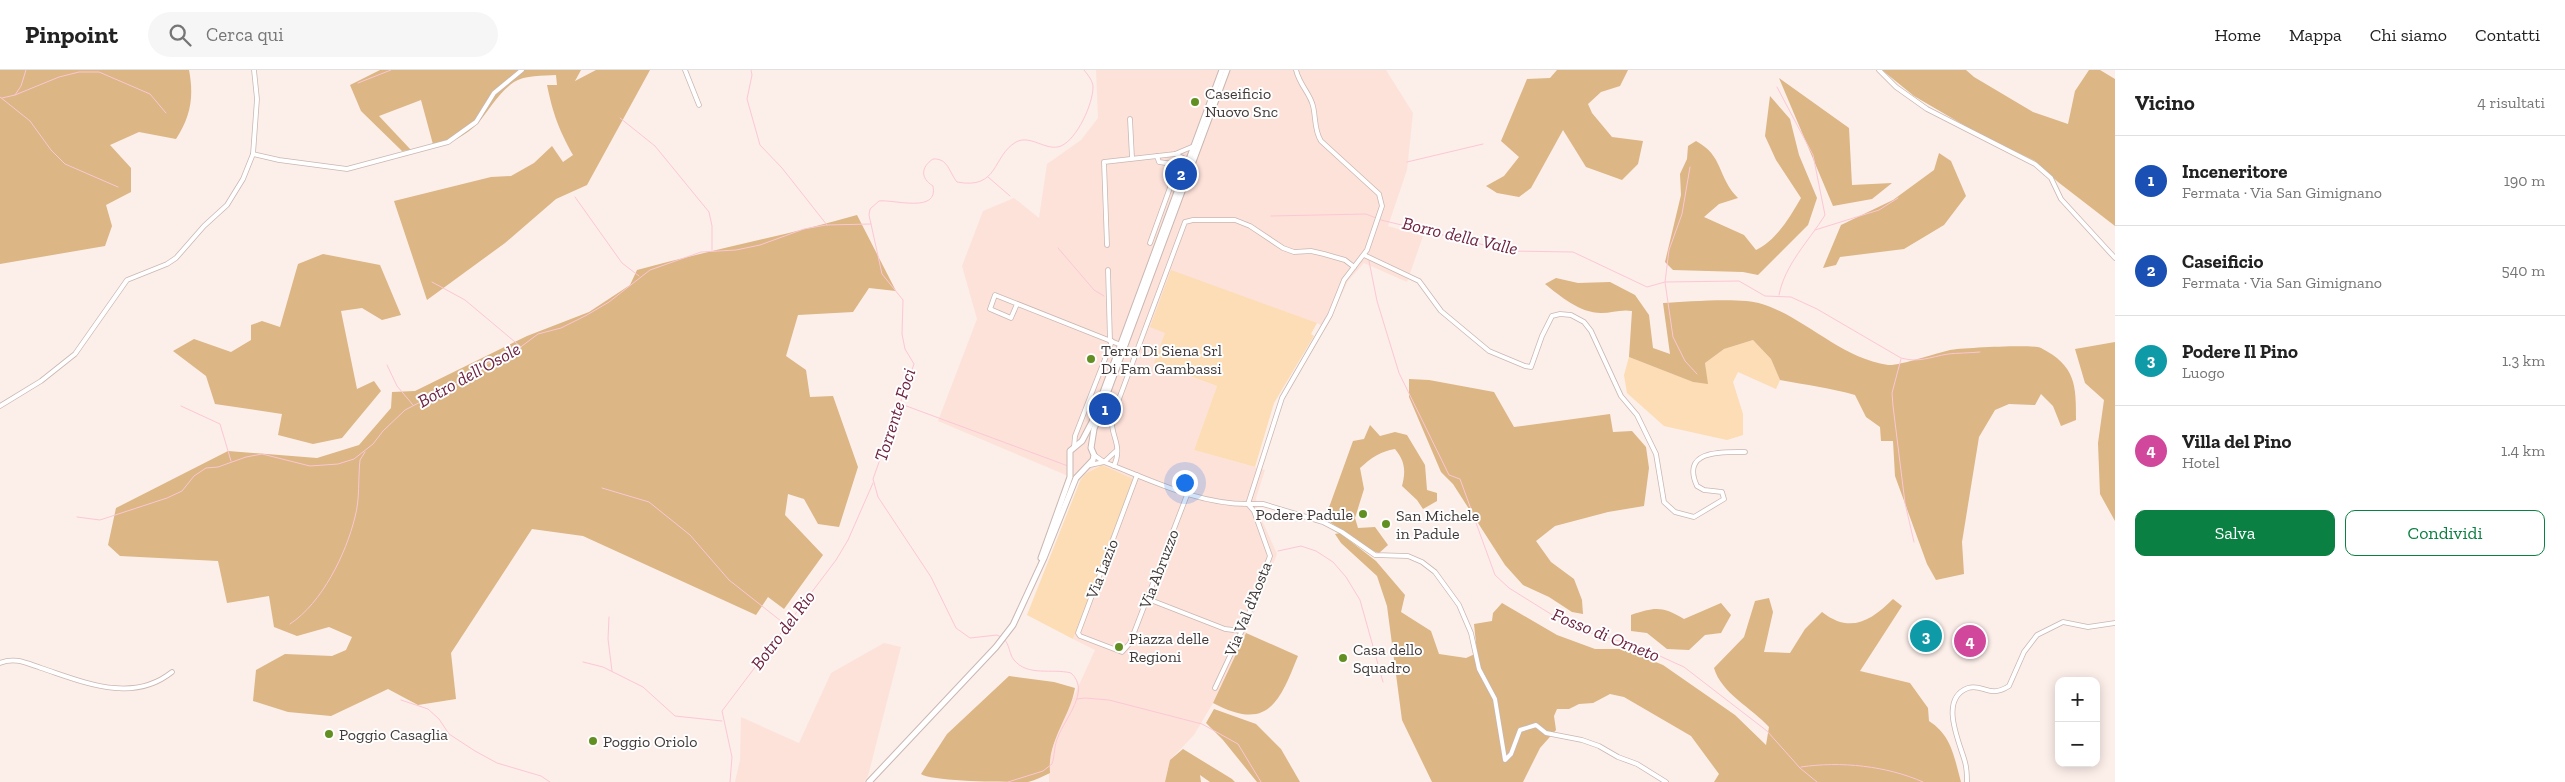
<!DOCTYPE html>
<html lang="it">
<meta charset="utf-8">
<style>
body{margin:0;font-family:"Zilla Slab",serif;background:#f6f6f6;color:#222}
.controls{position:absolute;right:15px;bottom:15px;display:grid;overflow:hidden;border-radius:10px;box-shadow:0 2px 12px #0003}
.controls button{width:45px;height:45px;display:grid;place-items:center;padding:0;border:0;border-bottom:1px solid #e0e0e0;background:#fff;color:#222;font:25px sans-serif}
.you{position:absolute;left:1184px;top:412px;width:18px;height:18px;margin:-12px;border:4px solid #fff;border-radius:50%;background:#1a73e8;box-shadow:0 0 0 8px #1a73e833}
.badge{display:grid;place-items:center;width:32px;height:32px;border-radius:50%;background:#0b8043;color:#fff;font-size:16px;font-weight:700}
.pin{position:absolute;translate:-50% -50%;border:2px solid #fff;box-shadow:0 1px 5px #0006}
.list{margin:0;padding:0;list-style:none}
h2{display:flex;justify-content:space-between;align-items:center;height:65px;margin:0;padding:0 20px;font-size:21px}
h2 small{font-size:16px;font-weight:400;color:#767676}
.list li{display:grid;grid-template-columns:32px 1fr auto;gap:15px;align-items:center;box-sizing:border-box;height:90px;padding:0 20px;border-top:1px solid #e0e0e0}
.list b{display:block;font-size:19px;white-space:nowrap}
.list p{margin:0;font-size:16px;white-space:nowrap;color:#767676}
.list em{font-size:16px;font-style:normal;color:#767676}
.actions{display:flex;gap:10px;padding:15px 20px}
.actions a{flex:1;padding:11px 0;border:1px solid #0b8043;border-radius:10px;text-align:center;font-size:18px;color:#0b8043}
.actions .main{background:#0b8043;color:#fff}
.icon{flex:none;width:28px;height:28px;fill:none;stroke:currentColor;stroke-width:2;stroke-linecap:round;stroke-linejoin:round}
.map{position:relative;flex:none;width:2115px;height:712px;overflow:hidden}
header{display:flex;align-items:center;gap:30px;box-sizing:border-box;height:70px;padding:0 25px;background:#fff;border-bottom:1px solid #e0e0e0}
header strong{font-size:24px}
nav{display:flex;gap:28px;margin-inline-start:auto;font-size:18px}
.search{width:350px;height:45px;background:#f6f6f6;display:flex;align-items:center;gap:12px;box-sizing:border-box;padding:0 18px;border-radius:28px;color:#767676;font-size:19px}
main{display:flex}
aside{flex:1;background:#fff}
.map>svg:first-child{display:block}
</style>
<header>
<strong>Pinpoint</strong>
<div class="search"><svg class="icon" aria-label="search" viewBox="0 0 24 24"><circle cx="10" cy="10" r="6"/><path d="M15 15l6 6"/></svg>Cerca qui</div>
<nav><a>Home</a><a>Mappa</a><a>Chi siamo</a><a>Contatti</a></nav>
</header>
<main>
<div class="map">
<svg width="2115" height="712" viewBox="0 0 2115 712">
<rect width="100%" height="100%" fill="#fceee9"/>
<g fill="#fde2da">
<polygon points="1096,0 1386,0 1413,43 1407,100 1388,156 1423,166 1407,212 1364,193 1348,211 1326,258 1317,253 1150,256 1166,263 1155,294 1217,316 1194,380 1265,400 1256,428 1257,439 1277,484 1246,563 1213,633 1194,665 1170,690 1165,712 1049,712 1049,692 1057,663 1095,580 1073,569 1133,409 1099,396 1085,404 1080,411 938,351 977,249 962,196 983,141 1014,128 1039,148 1047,94 1081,70 1098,48"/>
<polygon points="884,573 901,577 868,706 864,712 735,712 740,690 741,647 799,673 831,603"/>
</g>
<g fill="#fcddb5">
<polygon points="1171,200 1317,253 1311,264 1314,266 1274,333 1255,397 1194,380 1217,316 1154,293 1165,263 1150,257"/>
<polygon points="1753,270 1771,289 1780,310 1776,319 1738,302 1733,312 1743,344 1743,365 1727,370 1664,356 1627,323 1624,305 1629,287 1693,312 1707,313 1705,293 1724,279"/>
<polygon points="1102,395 1133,409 1073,569 1027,545 1080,411 1085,404"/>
</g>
<g fill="#dcb684">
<path d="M0,0H189C194,26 191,46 176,69L139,62L110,75L131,98V122L106,135L112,156L105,176L0,194Z"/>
<path d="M380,0H581L575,11L596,0H650L587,115L556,129L505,173L427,230L394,131L491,107L511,106L534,93L552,76L563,92L573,85C559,60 553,44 547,15H557L556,5C543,6 525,5 514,12C498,23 490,39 478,53C466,66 451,72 434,78L421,30L379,46L411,80L402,81L361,41L350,15Z"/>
<polygon points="1557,0 1628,0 1620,16 1601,22 1588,34 1592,43 1612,67 1643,71 1638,94 1622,110 1586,97 1563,60 1531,118 1519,127 1497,123 1486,116 1504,106 1519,87 1501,71 1527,9 1550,8"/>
<polygon points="1882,0 1966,0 1974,7 2033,42 2068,54 2075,21 2089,0 2100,0 2115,9 2115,156 2058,112 2035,91 1979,64 1914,26"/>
<polygon points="1779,8 1849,58 1852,115 1892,113 1872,129 1833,136"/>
<path d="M1770,26L1790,49L1799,85L1817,128L1808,155L1758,205L1743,202L1673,200L1665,192L1681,125L1680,104L1687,89L1688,76L1696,71C1724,86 1717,107 1738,128L1719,134L1704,147L1744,165L1756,180C1776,171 1790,147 1801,128L1776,90L1765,66Z"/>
<polygon points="1939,83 1951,91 1966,126 1944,155 1904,179 1840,187 1836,195 1823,198 1841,155 1893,130 1934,100"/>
<path d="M857,145L896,221L869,218L853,242L798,245L786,286L806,300L810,327L833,326L858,397L839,457L818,454L804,429L788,424L785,445L823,485L784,539L768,527L756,545L583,466L532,459L451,583L456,629L418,635L388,619L331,646L288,642L253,631L256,600L285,584L332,586L346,580L352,567L329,557L297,566L274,557L269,526L227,533L218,491L120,486L108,475L116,438L228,381L317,388L359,375L391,338L392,322L415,321L527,266L589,242L630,215L637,200C710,180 784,166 857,145Z"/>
<polygon points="323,184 380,195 401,245 382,250 362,238 341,241 357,319 374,311 381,321 342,368 313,374 278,365 282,344 215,334 206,306 173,281 194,269 231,282 251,270 251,255 262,251 280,257 298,194"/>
<path d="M1556,208L1578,213L1610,212L1635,225L1649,245L1653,278L1670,284L1663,233C1687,232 1741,227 1762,234C1806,248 1840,288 1888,295C1899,296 1937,283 1950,280C1961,278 2035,274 2041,278C2076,296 2076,315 2076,350L2061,356L2053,336L2041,324L2035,335L2009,334L1995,340L1979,367L1962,472L1964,504L1936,510L1927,494L1895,406L1893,371H1881L1880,357L1866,347L1855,325C1831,318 1806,315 1780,310L1771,289L1753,270L1724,279L1705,293L1708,314L1693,312L1629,287L1632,241C1621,239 1612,243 1601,243C1580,243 1560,226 1545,214Z"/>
<polygon points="2115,272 2115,451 2100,424 2098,373 2104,330 2085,313 2075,279"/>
<polygon points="1409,309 1429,310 1494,322 1514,357 1610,344 1613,362 1632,361 1646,377 1649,398 1644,436 1608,442 1555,456 1536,471 1551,492 1574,509 1582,530 1583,544 1572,542 1549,527 1523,515 1505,495 1453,414 1441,402 1409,327"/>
<path d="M1370,355L1380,366L1395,362L1407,365L1425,395L1427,420L1437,423V431L1423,439L1417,430L1402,416C1406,401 1405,391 1395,379C1381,381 1371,388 1360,398L1364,419L1355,448L1358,458L1375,457L1388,475L1379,483L1373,481L1330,452L1327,443L1353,371L1364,369Z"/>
<path d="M1340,463L1376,491L1405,525L1401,542L1431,561L1439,584L1466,588L1477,583L1474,554L1492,551L1493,543L1502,533L1557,565L1595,579H1624L1663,595L1735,645L1766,675L1769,657C1752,638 1721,623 1714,598L1744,567L1755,531L1769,528L1773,542L1764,582L1790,583L1805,559L1822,542C1850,564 1871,551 1893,529L1902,536L1860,601L1910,613L1928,638L1929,651C1952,666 1954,687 1961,712H1714L1719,704L1691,666L1624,627L1610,624L1593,633L1579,634L1569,639H1557L1554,646L1556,660L1540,678L1523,712H1432L1402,650L1387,536L1377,506L1341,473L1335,464Z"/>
<path d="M1721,533L1731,545L1721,563L1705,565L1689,580L1667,579L1647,563L1631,561V545C1655,537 1662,536 1684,549Z"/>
<path d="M1246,563L1298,586C1279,633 1268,662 1213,633Z"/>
<path d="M1009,606L1054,612L1075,618C1070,647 1047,671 1050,703C1043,706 1036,710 1028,712C1013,712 931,712 921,704L947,664Z"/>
<polygon points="1214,639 1256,654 1281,679 1300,712 1257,712 1223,670 1206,653"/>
<polygon points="1183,679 1232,709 1235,712 1210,712 1200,705 1201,712 1165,712 1170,690"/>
</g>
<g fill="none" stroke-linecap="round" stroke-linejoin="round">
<g stroke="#fcc7d6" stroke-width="1">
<polyline points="751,0 752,5 747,29 760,75 782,98 827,155"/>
<polyline points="358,13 391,0"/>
<path d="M1777,17L1813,85L1825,145C1809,171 1785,194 1779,225"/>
<polyline points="15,25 21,16 26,0"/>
<polyline points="0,27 30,51 51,80 65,94 118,117"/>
<polyline points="2,28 15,25 59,7 79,2 99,2 150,24 166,43"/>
<polyline points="620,48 655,76 709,142 712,156 712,180"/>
<polyline points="1407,92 1483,74"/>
<polyline points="1690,97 1682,144 1669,180 1665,212 1673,267 1685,291 1697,304"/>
<polyline points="988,107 1010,126"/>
<polyline points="575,127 622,193 639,206"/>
<path d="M1271,146L1366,144L1381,150L1509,181L1573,182L1647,217L1665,212L1739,211L1765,226L1791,227L1817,239L1901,288C1919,293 1930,287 1948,284C1958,283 1969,283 1980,282"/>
<polyline points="1815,160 1879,140 1898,128"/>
<polyline points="1058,178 1094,220 1104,226"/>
<polyline points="1369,191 1377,231 1399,303 1449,405 1460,409 1495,505 1509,518 1562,551 1588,562 1640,577 1684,597 1767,661 1800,698 1817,712"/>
<polyline points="432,212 465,230 521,277"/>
<polyline points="1901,289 1892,323 1893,336 1905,433 1914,472"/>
<polyline points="387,295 397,316 413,335"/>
<polyline points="901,334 1068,396"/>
<polyline points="181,336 220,354 231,391"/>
<polyline points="602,418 649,432 690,465 729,510 786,555"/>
<polyline points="77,447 100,450 167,428 182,421 194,406 206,398 218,397 246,387 262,384 310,396 338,394 354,389 373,374 383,361 405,340 459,312 498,287 514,282 538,264 561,258 587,245 609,232 650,200 701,182 736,180 760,175 804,159 826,155 871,154"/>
<polyline points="1278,481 1301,476 1316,481 1333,492 1346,507 1360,530 1383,612"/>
<polyline points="609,547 608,569 612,601"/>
<path d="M290,554C322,533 346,484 355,447C360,429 358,408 360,390L365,382"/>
<path d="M1001,567L997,565L970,568L956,558L931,507L878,427L873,409L914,294L905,279L902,264L903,230L882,204L869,145L870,139L879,131C893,129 939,144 933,116C920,108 921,97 933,89C948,88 949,102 957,112C999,120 992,86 1016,72C1031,64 1046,82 1061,76C1077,69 1093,34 1093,17C1093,11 1088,5 1084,0"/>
<path d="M1004,569C1010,575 1009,584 1014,590C1028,607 1052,598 1071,603C1091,621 1065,648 1058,667C1054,675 1055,685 1052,694L1043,701L1008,712"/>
<polyline points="583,592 603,597 643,617 675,646 722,651"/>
<polyline points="1077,629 1085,628 1109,630 1202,654 1238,674 1261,712"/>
<polyline points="401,630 428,639 439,649 449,664 475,681 497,693 541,706 550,712"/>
<path d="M1801,697C1841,691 1887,696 1923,712"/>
<polyline points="730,712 732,687 722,641 836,490 848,470 873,413"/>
</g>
<g stroke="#c9b7b2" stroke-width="5.5">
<g id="minor">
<polyline points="685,0 699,35"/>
<path d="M1296,0C1300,16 1310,23 1313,36C1316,48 1314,60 1321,71L1379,124L1382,136L1367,180L1344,210L1330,245L1282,328L1248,434H1263L1323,452L1342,462L1375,485L1408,486L1422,492L1435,502L1459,535L1471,563L1479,599L1495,629L1505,690L1511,684L1520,660L1536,655L1546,663L1582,670L1599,676L1618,687L1637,694L1666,712"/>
<polyline points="1879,0 1896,17 1927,39 2035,94 2051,108 2061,129 2115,188"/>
<polyline points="1130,49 1132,88"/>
<polyline points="253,84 279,90 347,99 448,72 476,52 494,23 522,0"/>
<polyline points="1175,84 1183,88 1187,95"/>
<polyline points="1150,173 1176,101 1173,94 1159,92 1157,86"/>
<polyline points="1107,175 1104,92 1175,84 1194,76"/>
<path d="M1364,185L1419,211L1441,241L1489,281L1525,296L1531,297L1542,266L1552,246L1560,244L1571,245L1584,252L1591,261L1621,326L1637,345L1656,384L1664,432L1675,442L1694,447L1724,429L1722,422L1704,420L1697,416C1680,379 1724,382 1745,382"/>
<polyline points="1108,200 1110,271"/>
<polyline points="1017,234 1011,248 990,239 995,225 1121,275"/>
<polyline points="0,336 41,311 75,284 127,210 167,194 176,188 204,156 227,135 243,109 253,84 257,29 254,0"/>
<polyline points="1074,377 1075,366 1112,271"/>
<path d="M1094,385L1104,392C1151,410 1197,434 1248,434L1254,441L1270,486L1245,554L1215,618"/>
<polyline points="1090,395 1104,392 1117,380"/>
<path d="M1114,396C1124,373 1108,365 1113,345L1185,152L1193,150H1235L1250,156L1283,178L1294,182L1311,181L1324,184L1345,190L1354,197"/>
<polyline points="1137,405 1078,563 1080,566 1122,582 1130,573 1187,425"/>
<polyline points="1148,529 1225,559 1242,561"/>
<path d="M0,593C15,587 26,593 41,598C84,612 132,634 172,602"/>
<path d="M1967,712C1967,706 1967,699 1965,692C1960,673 1938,629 1968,618C1983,613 1989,629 2009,616L2024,582L2037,565L2063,552L2088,557L2115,553"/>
</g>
</g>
<g stroke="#c9b7b2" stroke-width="7">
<g id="major">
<polyline points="1041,488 1070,407 1070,381 1082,371 1092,352 1222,0"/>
<polyline points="869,712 996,577 1013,555 1044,488 1076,408 1093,390 1094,385 1091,378 1094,359 1227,0"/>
</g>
</g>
<use href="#minor" stroke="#fff" stroke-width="4"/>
<use href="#major" stroke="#fff" stroke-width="5"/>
</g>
<g fill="#628f22" stroke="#fefefe" stroke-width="2">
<circle cx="1195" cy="32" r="5"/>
<circle cx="1091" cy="289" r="5"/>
<circle cx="1363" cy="444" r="5"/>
<circle cx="1386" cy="454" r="5"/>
<circle cx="1119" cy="577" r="5"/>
<circle cx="1343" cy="588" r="5"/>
<circle cx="329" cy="664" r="5"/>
<circle cx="593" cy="671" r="5"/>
</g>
<g text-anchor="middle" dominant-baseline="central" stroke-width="4" stroke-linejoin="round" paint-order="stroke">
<g font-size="16" fill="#413a38" stroke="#fefefe" text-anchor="start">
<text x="1205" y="23">Caseificio<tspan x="1205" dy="18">Nuovo Snc</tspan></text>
<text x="1101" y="280">Terra Di Siena Srl<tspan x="1101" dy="18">Di Fam Gambassi</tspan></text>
<text x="1353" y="444" text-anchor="end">Podere Padule</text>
<text x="1396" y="445">San Michele<tspan x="1396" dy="18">in Padule</tspan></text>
<text x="1129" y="568">Piazza delle<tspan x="1129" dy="18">Regioni</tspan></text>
<text x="1353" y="579">Casa dello<tspan x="1353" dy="18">Squadro</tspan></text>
<text x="339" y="664">Poggio Casaglia</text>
<text x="603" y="671">Poggio Oriolo</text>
</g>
<g font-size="16" fill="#413a38" stroke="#fefefe">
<text transform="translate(1102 499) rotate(-69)">Via Lazio</text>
<text transform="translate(1159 499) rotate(-69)">Via Abruzzo</text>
<text transform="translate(1248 539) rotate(-68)">Via Val d'Aosta</text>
</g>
<g font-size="18" font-style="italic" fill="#6d223f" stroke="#fefefe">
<text transform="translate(1460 166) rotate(13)">Borro della Valle</text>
<text transform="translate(469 305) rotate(-29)">Botro dell'Osole</text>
<text transform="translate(895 345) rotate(-72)">Torrente Foci</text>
<text transform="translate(783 560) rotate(-53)">Botro del Rio</text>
<text transform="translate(1606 565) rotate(22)">Fosso di Orneto</text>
</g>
</g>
</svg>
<div class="controls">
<button>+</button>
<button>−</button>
</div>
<div class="you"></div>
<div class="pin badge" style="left:1105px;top:339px;background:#1a4fb4">1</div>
<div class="pin badge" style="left:1181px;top:104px;background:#1a4fb4">2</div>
<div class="pin badge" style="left:1926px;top:566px;background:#0f9aa8">3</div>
<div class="pin badge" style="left:1970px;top:571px;background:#d1479c">4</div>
</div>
<aside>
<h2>Vicino<small>4 risultati</small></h2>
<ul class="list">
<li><span class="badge" style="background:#1a4fb4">1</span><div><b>Inceneritore</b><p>Fermata · Via San Gimignano</p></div><em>190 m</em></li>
<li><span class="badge" style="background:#1a4fb4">2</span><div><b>Caseificio</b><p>Fermata · Via San Gimignano</p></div><em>540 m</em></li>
<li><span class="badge" style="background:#0f9aa8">3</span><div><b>Podere Il Pino</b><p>Luogo</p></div><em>1.3 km</em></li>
<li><span class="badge" style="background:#d1479c">4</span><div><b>Villa del Pino</b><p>Hotel</p></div><em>1.4 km</em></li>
</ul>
<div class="actions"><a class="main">Salva</a><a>Condividi</a></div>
</aside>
</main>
